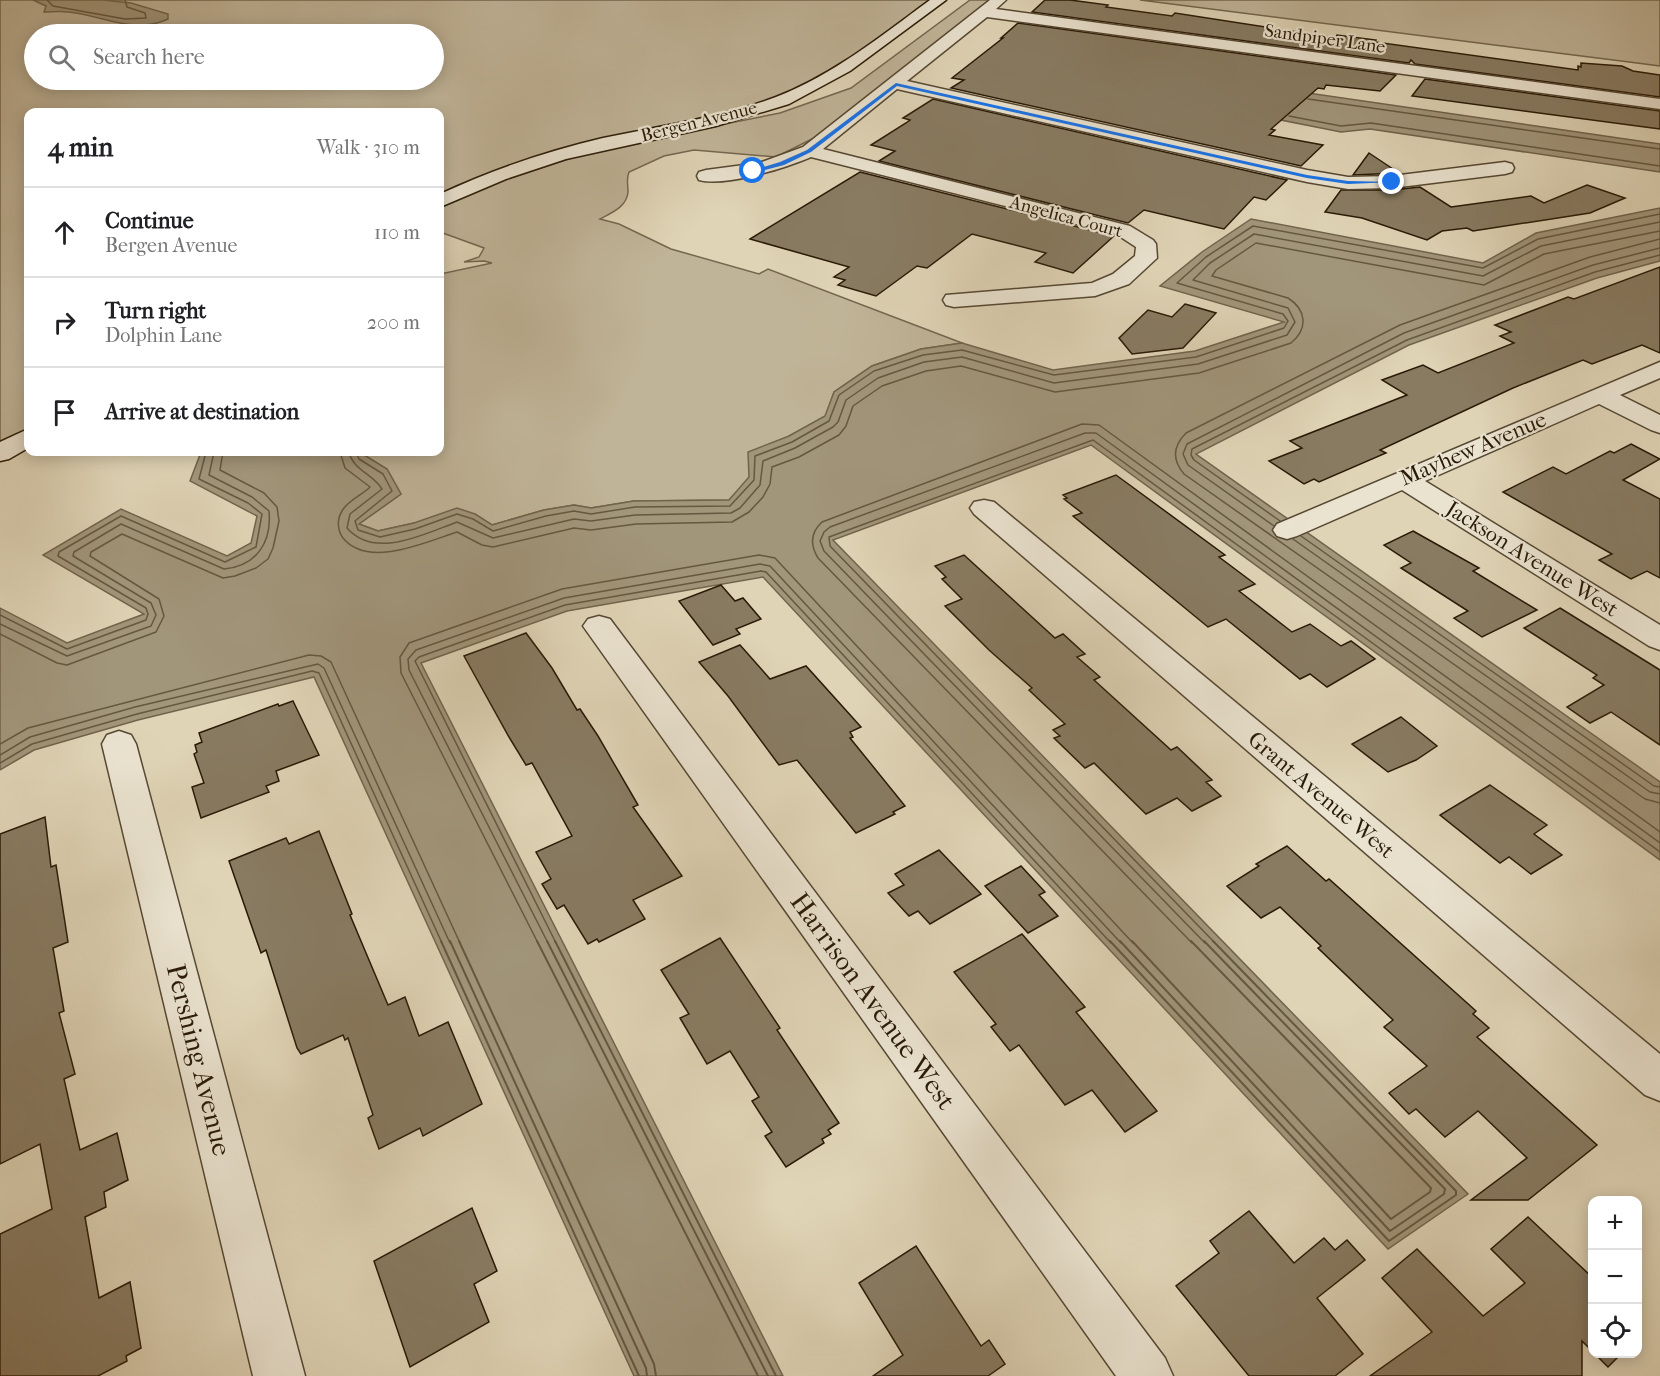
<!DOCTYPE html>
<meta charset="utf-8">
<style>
body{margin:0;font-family:"IM FELL French Canon",serif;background:#f2f2f2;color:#202124}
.controls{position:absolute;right:18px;bottom:18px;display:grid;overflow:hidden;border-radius:12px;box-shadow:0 3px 15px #0003}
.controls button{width:54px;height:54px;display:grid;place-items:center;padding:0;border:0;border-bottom:2px solid #e0e0e0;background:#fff;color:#202124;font:30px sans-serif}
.stop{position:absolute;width:18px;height:18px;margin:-14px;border:4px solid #1a73e8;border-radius:50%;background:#fff}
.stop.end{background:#1a73e8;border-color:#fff;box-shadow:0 2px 6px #0008}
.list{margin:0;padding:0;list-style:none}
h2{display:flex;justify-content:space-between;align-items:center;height:78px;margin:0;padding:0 24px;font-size:26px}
h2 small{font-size:20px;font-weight:400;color:#757577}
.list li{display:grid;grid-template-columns:39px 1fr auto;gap:18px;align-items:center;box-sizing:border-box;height:90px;padding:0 24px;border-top:2px solid #e0e0e0}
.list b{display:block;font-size:22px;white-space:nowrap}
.list p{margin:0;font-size:20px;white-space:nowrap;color:#757577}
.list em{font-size:20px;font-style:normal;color:#757577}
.icon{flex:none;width:33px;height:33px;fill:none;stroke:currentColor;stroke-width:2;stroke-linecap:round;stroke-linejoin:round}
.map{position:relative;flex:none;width:1660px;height:1376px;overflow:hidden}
.search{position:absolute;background:#fff;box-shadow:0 3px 15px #0003;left:24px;top:24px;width:420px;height:66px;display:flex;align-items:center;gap:15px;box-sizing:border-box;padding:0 21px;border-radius:33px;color:#757577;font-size:22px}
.panel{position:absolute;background:#fff;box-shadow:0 3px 15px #0003;left:24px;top:108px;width:420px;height:348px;border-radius:12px}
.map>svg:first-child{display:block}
</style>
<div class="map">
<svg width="1660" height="1376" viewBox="0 0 1660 1376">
<rect width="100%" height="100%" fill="#dfd4b6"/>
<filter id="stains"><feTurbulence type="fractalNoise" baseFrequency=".00333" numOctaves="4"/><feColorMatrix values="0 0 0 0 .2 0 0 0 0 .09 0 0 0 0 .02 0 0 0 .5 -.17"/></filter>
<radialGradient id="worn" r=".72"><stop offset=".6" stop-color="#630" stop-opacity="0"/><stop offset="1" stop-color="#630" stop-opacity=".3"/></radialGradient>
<g fill="#c0b498" stroke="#746750" stroke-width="1.5" fill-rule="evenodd">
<path d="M0,0H939L845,69L783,101L504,172L440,201V112H28V437L0,453ZM34,34H434V80H34Z"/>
<path d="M970,0H991L818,136L776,157L694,150L664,156L629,172C626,179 628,184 628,192C627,207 611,213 600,219L619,224L671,249L759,274L768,269L962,343L921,349L872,366L834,392L826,416L789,436L729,500L634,501L591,508L574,505L544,510L492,525L475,514L414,523L378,531L359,524L401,494L387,469L360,453L362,452H440V274L492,263L484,261L464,262L479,257L484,248L440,232V205L479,188L584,154L624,144L780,113L851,88Z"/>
<polygon points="1140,0 1660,0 1660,66 1637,63"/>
</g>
<g fill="#a1957a" stroke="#71644c" stroke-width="1.5">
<path d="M33,0H103L131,3L168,14V19C134,35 102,15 68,12C60,11 52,12 44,12L46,6Z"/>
<polygon points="1040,54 1660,144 1660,172 1370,129 1341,132 1024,69"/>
<polygon points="1660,208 1660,261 1597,278 1409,345 1196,454 1660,782 1660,860 1091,445 833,540 1468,1194 1388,1249 763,577 567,611 421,663 783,1376 634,1376 314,677 138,720 34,750 0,770 0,608 67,643 144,614 43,555 121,509 227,556 251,543 257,516 190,481 201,452 362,452 361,453 387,469 401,494 359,524 378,531 414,523 457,508 475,514 492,525 544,510 574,505 591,508 634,501 729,500 749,477 748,452 789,436 825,416 834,392 872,366 921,349 962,343 1053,370 1195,351 1284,322 1160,286 1202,252 1251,219 1483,263 1536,233"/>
</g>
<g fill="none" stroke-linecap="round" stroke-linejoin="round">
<g stroke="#655840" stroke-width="1.5">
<polyline points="47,0 53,6 125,19 146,18 145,13 127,7 125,0"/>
<polyline points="1308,99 1660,149"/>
<polyline points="1289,116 1341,126 1371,123 1660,166"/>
<path d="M1660,239L1590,257L1400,325L1186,433C1173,446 1172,460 1184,474L1645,799L1660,803"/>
<path d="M340,452L345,468L370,487C361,496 348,500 342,511C337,519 337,530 343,538C368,569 426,542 457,532L482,545L493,547L574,528L591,530L636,524L732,522L749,512L763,497L770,484L772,467L799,457L839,435L846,426L853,406L882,386L926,371L961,366L1055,392L1199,373L1291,343C1308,329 1307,310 1288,298L1212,276L1216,270L1256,243L1484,285L1544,254L1660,231"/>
<path d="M349,452C353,470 373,474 382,489L350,514L347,528C375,560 424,534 457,522L493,538L574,519L591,521L635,515L731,513L740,508L760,485L763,461L795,448L833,427L838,422L846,400L878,378L924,362L962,357L1054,383L1198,364L1287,335L1295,322L1288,308L1193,280L1210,263L1254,234L1483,276L1541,246L1660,222"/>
<polyline points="356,452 359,459 383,474 392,491 355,521 358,530 380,537 415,529 457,514 473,519 493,531 546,516 574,511 591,514 635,507 730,506 754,480 755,456 792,442 829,421 839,395 874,371 923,355 962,350 1054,375 1196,357 1284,328 1288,321 1283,314 1177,283 1206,257 1253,226 1483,268 1538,239 1660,214"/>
<polyline points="1280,521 1194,460 1191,455 1192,449 1407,340 1595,272 1660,255"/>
<polyline points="1274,526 1188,465 1183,454 1187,444 1404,333 1593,265 1660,248"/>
<polyline points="1301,536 1654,786 1660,787"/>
<polyline points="1293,539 1650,792 1660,794"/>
<polyline points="0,615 67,649 146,620 148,614 146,608 58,556 59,552 121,516 225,562 256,547 262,514 248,503 199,479 206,452"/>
<path d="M0,624L67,656L151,626L156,615L151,603L73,556L74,552L121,524L224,569C256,566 272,543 269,511L252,497L209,475L214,452"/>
<polyline points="0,634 57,663 67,665 156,632 164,616 159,599 90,556 91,552 122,534 223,578 235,576 256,568 268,559 273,548 279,521 277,507 264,493 220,470 223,452"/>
<polyline points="0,744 28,728 309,655 321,656 331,662 460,943"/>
<polyline points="0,755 30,737 135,707 318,664 324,668 450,943"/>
<polyline points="0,763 32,744 137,714 312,671 319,673 442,943"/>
<polyline points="538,943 401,673 400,657 409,643 562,589 759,555 775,558 1133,943"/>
<polyline points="548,943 409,670 408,659 416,650 564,598 760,564 770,566 1121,943"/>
<polyline points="556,943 415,661 419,657 565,605 761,571 766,572 1111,943"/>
<path d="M1192,943L818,558C810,545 810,533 822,522L1082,424L1099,425L1660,832"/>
<polyline points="1205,943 824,551 820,541 824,532 830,527 1085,433 1096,433 1660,843"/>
<polyline points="1215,943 830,546 829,537 1093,440 1660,852"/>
</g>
<g stroke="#655840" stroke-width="2">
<polyline points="441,941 639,1376"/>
<polyline points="450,941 646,1368 647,1376"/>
<polyline points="459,941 654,1364 656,1376"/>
<polyline points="537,941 758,1376"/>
<polyline points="547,941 768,1376"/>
<polyline points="555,941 776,1376"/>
<polyline points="1110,941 1389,1241 1456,1195 1456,1191 1213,941"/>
<polyline points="1120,941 1390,1231 1444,1194 1445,1189 1204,941"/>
<polyline points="1132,941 1391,1219 1430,1192 1431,1188 1191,941"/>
</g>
</g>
<g fill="#887b62" stroke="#291a07" stroke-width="1.5">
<polygon points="1045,0 1070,0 1108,5 1106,7 1172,16 1175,13 1336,38 1337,35 1376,40 1375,42 1578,70 1578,66 1581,67 1581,63 1622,66 1633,71 1660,75 1660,97 1415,64 1411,60 1409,63 1032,12"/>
<polygon points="1018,23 1396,75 1380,91 1326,85 1324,89 1318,88 1271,129 1275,130 1269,135 1323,145 1301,166 951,88 964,80 952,78 1003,38 1001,38"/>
<polygon points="1425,79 1660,111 1660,129 1412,96"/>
<polygon points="933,99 1287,180 1266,200 1254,197 1224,229 1144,210 1128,223 879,161 895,151 871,145 906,123 910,120 903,118"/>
<polygon points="1369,153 1399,173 1353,175"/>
<polygon points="860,172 1114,236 1073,273 1035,262 1046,253 972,234 927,268 917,266 876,296 838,285 845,280 834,277 849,267 750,239"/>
<polygon points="1587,185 1625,198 1590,213 1473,231 1467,228 1442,231 1427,240 1362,218 1325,212 1341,190 1392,190 1420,187 1451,207 1531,196 1544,203"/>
<polygon points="1660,267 1660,353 1642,345 1592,364 1583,360 1513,388 1380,450 1386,453 1319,482 1314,479 1304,484 1269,461 1302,448 1290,441 1407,395 1382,380 1423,365 1438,373 1514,343 1500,336 1511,332 1495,325 1568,297 1574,299"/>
<polygon points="1185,304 1216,313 1183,348 1132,354 1119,338 1148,310 1172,317"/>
<polygon points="1631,444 1660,459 1623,480 1660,499 1660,578 1647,571 1631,579 1599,560 1612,554 1503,492 1553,467 1566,474 1610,451 1614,453"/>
<polygon points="1116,475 1225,555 1219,557 1255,584 1239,591 1292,632 1310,624 1341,646 1351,641 1375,659 1327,687 1310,674 1300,679 1226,619 1208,627 1073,516 1082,513 1064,499 1067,498 1063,495"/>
<polygon points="1413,531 1479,568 1473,571 1537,610 1482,637 1454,618 1468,611 1401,568 1411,563 1384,545"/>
<polygon points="964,555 1055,638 1063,634 1085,654 1077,657 1100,677 1094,680 1171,750 1177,747 1212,780 1206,782 1221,796 1192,811 1177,798 1146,814 1094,763 1085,768 1054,738 1060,736 1053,730 1065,724 1029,690 1032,688 989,650 945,606 962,599 942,579 946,577 935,566"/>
<polygon points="721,585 735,601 743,598 761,619 736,629 740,634 713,645 679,601"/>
<polygon points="1560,608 1660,670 1660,745 1611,712 1590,723 1567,707 1604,685 1593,678 1597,675 1524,628"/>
<polygon points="526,633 552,668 577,710 580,709 598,736 638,805 633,807 682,876 633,900 645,919 599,942 597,939 588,944 564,905 557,909 542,884 551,879 536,852 572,836 532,763 526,765 509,737 464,656"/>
<polygon points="740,645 770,679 806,666 861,727 850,732 853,737 850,738 905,806 893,812 895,814 856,833 797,760 779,765 728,696 699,662"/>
<polygon points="293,701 319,755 276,771 279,781 266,786 269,792 201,818 192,787 204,783 194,754 197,752 195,745 202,742 199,733 278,704 279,706"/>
<polygon points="1401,717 1437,746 1416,760 1388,772 1352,744"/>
<polygon points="1490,785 1547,825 1534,834 1562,855 1531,874 1509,857 1500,863 1440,815"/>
<polygon points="45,817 51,867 56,865 68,942 53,948 64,1011 59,1013 75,1074 64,1079 80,1150 117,1133 128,1180 104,1192 106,1207 85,1217 99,1298 130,1282 141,1348 126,1356 127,1361 98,1376 0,1376 0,1234 52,1209 40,1144 0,1164 0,834"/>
<polygon points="319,831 352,914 350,915 388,1005 405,997 419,1036 448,1022 482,1104 423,1136 420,1128 379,1149 368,1118 373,1115 348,1038 345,1040 343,1035 301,1054 297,1048 266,950 261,953 229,861 286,838 289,844"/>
<polygon points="1287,846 1326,881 1329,879 1476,1011 1473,1014 1489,1028 1477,1037 1597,1145 1528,1200 1471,1200 1527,1158 1478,1111 1445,1137 1416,1109 1409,1114 1389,1093 1427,1066 1384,1027 1393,1020 1318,948 1321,946 1280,907 1261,918 1227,886 1259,866 1256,864"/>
<polygon points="939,850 981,894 930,924 918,911 909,916 888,893 904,885 895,874"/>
<polygon points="1021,866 1045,892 1039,895 1058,916 1028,933 985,886"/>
<polygon points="1022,934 1085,1007 1076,1012 1157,1111 1125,1132 1092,1090 1065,1105 1019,1045 1010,1051 991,1027 996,1024 954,972"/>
<polygon points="720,938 780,1028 777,1030 839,1123 828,1130 831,1134 822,1139 824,1143 786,1167 765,1136 772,1132 752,1101 759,1097 732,1054 730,1051 707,1064 680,1018 689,1014 661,970"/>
<polygon points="472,1208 497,1271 474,1284 489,1322 410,1367 374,1261"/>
<polygon points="1249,1211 1294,1263 1324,1238 1335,1250 1347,1240 1365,1260 1317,1298 1363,1354 1335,1376 1249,1376 1176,1286 1219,1253 1210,1241"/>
<polygon points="1528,1217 1593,1278 1593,1352 1582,1341 1582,1376 1370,1376 1432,1332 1382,1278 1417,1249 1483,1316 1525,1283 1491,1249"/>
<polygon points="916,1246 981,1346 989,1340 1005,1364 988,1376 873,1376 903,1355 859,1283"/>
<polygon points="1594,1353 1622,1353 1608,1367"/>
</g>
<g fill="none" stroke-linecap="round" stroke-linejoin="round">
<g stroke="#564833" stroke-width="3">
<g id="minor">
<path d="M990,0H1006L996,9L1660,99V109L987,17L907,81L1307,170L1348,177L1392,176L1505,162L1512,164L1514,168L1512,172L1505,174L1392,188L1348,189L1307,182L897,89L823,149L1130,226L1153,240L1156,244L1157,258L1129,284L1095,296L954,307L946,305L943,300L946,295L1092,283L1113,274L1135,256L1136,247L1116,234L811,157C785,168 726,187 699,180L697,176L699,172L706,170L759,163L803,147Z"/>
<polygon points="1660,362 1660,378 1620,395 1660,415 1660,433 1651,430 1599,404 1425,481 1660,625 1660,650 1649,646 1402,490 1297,536 1287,539 1277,536 1273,530 1277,524"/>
<polygon points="984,500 994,502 1660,1054 1660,1101 1645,1095 974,514 970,508 974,502"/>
<polygon points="599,616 610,619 1165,1358 1173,1376 1116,1376 588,633 583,626 588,619"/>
<polygon points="119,731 131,735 136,744 305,1376 253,1376 102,744 107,735"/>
</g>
</g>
<g stroke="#291a07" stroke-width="3">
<g id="secondary">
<path d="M930,0H946L850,71L789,104L716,126L566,159L506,179L440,207V194C492,170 547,151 603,138C661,126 720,118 776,97C833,75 881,36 930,0Z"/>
<polygon points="28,429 28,448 9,459 0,461 0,442"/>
</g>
</g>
<use href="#minor" fill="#eae3d0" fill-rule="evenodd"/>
<use href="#secondary" fill="#eae3d0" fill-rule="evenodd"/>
</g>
<polygon fill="#1a73e8" points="896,83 1307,175 1348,181 1395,182 1348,184 1307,178 897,86 811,152 784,165 753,173 751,171 780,162 807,150"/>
<g text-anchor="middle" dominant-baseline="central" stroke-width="4.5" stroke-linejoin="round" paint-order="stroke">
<g font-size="18" fill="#291a07" stroke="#eae3d0">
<text transform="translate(1325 39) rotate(8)">Sandpiper Lane</text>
<text transform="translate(699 122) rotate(-14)">Bergen Avenue</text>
<text transform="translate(1066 217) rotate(15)">Angelica Court</text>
</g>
<g font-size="22" fill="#291a07" stroke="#eae3d0">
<text transform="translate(1473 449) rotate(-23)">Mayhew Avenue</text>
<text transform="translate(1532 559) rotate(32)">Jackson Avenue West</text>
<text transform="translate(1321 795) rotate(40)">Grant Avenue West</text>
</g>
<g font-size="27" fill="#291a07" stroke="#eae3d0">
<text transform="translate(873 1001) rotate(54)">Harrison Avenue West</text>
<text transform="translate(199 1060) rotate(76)">Pershing Avenue</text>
</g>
</g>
<rect width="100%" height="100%" filter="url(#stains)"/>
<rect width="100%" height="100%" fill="url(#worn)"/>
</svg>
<div class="controls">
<button>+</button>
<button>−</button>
<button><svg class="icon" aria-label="locate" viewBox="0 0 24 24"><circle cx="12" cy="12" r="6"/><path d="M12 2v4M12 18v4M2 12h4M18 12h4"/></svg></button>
</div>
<div class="stop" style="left:753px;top:171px"></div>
<div class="stop end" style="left:1392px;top:182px"></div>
<div class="search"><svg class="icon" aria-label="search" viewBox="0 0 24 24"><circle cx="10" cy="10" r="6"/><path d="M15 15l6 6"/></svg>Search here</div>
<section class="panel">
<h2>4 min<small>Walk · 310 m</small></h2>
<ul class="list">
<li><svg class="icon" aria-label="ahead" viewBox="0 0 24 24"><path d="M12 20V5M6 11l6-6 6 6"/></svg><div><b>Continue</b><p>Bergen Avenue</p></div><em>110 m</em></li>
<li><svg class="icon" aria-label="right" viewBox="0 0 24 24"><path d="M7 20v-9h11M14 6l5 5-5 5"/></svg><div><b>Turn right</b><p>Dolphin Lane</p></div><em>200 m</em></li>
<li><svg class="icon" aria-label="arrive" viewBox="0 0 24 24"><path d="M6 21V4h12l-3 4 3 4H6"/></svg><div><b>Arrive at destination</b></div></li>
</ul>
</section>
</div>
